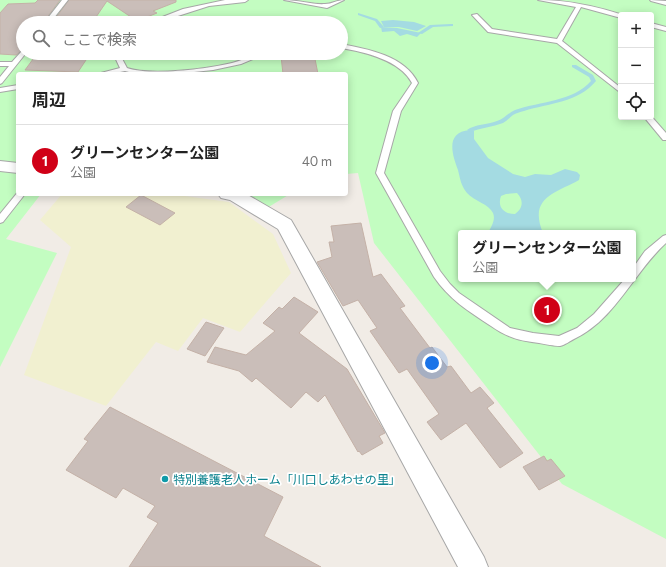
<!DOCTYPE html>
<html lang="ja">
<meta charset="utf-8">
<style>
body{margin:0;font-family:Commissioner,"Noto Sans JP",sans-serif;background:#f6f6f6;color:#222}
.controls{position:absolute;right:12px;top:12px;display:grid;overflow:hidden;border-radius:4px;box-shadow:0 2px 10px #0003}
.controls button{width:36px;height:36px;display:grid;place-items:center;padding:0;border:0;border-bottom:1px solid #e0e0e0;background:#fff;color:#222;font:20px sans-serif}
.you{position:absolute;left:432px;top:363px;width:14px;height:14px;margin:-10px;border:3px solid #fff;border-radius:50%;background:#1a73e8;box-shadow:0 0 0 6px #1a73e833}
.badge{display:grid;place-items:center;width:26px;height:26px;border-radius:50%;background:#d00017;color:#fff;font-size:13px;font-weight:700}
.pin{position:absolute;translate:-50% -50%;border:2px solid #fff;box-shadow:0 1px 4px #0006}
.popup{position:absolute;left:458px;top:230px;width:178px;height:52px;box-sizing:border-box;display:grid;place-content:center;border-radius:4px;background:#fff;filter:drop-shadow(0 1px 3px #0005);font-size:13px;white-space:nowrap;color:#767676}
.popup b{font-size:15px;color:#222}
.popup::after{content:'';position:absolute;left:50%;top:100%;margin-left:-8px;border:8px solid transparent;border-top-color:#fff}
.list{margin:0;padding:0;list-style:none}
h2{display:flex;justify-content:space-between;align-items:center;height:52px;margin:0;padding:0 16px;font-size:17px}
h2 small{font-size:13px;font-weight:400;color:#767676}
.list li{display:grid;grid-template-columns:26px 1fr auto;gap:12px;align-items:center;box-sizing:border-box;height:72px;padding:0 16px;border-top:1px solid #e0e0e0}
.list b{display:block;font-size:15px;white-space:nowrap}
.list p{margin:0;font-size:13px;white-space:nowrap;color:#767676}
.list em{font-size:13px;font-style:normal;color:#767676}
.icon{flex:none;width:22px;height:22px;fill:none;stroke:currentColor;stroke-width:2;stroke-linecap:round;stroke-linejoin:round}
.map{position:relative;flex:none;width:666px;height:567px;overflow:hidden}
.search{position:absolute;background:#fff;box-shadow:0 2px 10px #0003;left:16px;top:16px;width:332px;height:44px;display:flex;align-items:center;gap:10px;box-sizing:border-box;padding:0 14px;border-radius:22px;color:#767676;font-size:15px}
.panel{position:absolute;background:#fff;box-shadow:0 2px 10px #0003;left:16px;top:72px;width:332px;height:124px;border-radius:4px}
.map>svg:first-child{display:block}
</style>
<div class="map">
<svg width="666" height="567" viewBox="0 0 666 567">
<rect width="100%" height="100%" fill="#f1ece6"/>
<polygon fill="#f1f0d0" points="62,194 170,194 229,202 273,234 291,273 240,332 203,318 178,351 156,342 106,406 24,375 71,247 40,220"/>
<g fill="#c3fdc1" fill-rule="evenodd">
<path d="M0,0H666V539L562,484L374,243L358,173L346,174V74H18V194H41L6,239L57,253L0,367ZM621,15H651V117H621ZM23,23H341V53H23ZM461,233H633V279H461Z"/>
<polygon points="245,194 290,194 267,208"/>
</g>
<g fill="#a4dbe2" fill-rule="evenodd">
<polygon points="393,20 414,22 426,26 417,31 399,27 384,27 381,21"/>
<polygon points="381,27 397,28 421,33 417,37 407,34 400,36 394,31 382,32"/>
<path d="M470,130L474,131V139L488,158L513,174L525,177L535,174L551,175L565,169L577,172L580,175L579,180C556,193 528,197 543,233H488C491,227 496,220 493,213C489,204 474,201 467,193C461,186 460,178 458,170C452,154 445,132 470,130ZM506,194L517,193C524,200 523,209 515,214C504,214 497,207 501,196Z"/>
</g>
<g fill="none" stroke-linecap="round" stroke-linejoin="round">
<g fill="#a4dbe2" fill-rule="evenodd">
<polygon points="358,13 377,19 384,27 380,28 375,21 358,15"/>
<polygon points="451,24 453,24 453,26 433,27 422,34 418,33 430,25"/>
<path d="M572,65H576L593,75L596,81C578,103 549,103 524,111C520,112 516,113 513,115C509,118 507,121 503,123C493,127 480,128 470,132L467,130C475,124 487,125 497,121C504,119 508,113 515,110C541,101 572,102 591,81L589,77L572,67Z"/>
</g>
</g>
<g fill="#cabeb9" stroke="#c4b1a7">
<polygon points="38,0 60,0 43,23 23,23 23,50 16,55 0,54 0,13 8,4 35,3"/>
<polygon points="69,0 176,0 176,2 153,11 157,13 137,21 107,1 94,20 92,20 90,23 52,23"/>
<polygon points="27,53 68,53 90,54 78,72 25,70 36,55 26,55"/>
<polygon points="314,54 318,74 283,74 281,56"/>
<polygon points="141,195 175,213 160,225 126,207"/>
<polygon points="361,223 373,277 381,274 405,306 400,308 430,348 432,347 447,367 451,366 471,393 480,387 494,403 487,408 523,453 500,468 466,423 441,440 427,422 439,414 407,369 399,373 370,331 377,328 358,300 343,306 320,267 317,262 332,257 329,242 334,242 331,226"/>
<polygon points="294,297 318,312 299,333 347,369 385,433 379,436 383,443 362,455 359,451 358,452 325,395 318,402 306,392 291,408 256,378 252,382 239,371 207,362 215,347 246,355 275,331 263,323 279,307 282,309"/>
<polygon points="206,322 224,328 205,356 187,349"/>
<polygon points="110,407 283,497 264,536 321,567 129,567 158,523 147,517 155,506 123,488 116,498 66,470 88,441 84,439"/>
<polygon points="544,456 547,461 551,459 565,476 539,490 523,467"/>
</g>
<g fill="none" stroke-linecap="round" stroke-linejoin="round">
<g stroke="#a7a7a7" stroke-width="2">
<g id="service">
<polygon points="62,0 68,0 50,23 44,23"/>
<polygon points="225,0 248,0 245,2 209,6 156,23 147,23 183,9"/>
<path d="M284,0C298,0 314,5 325,4C332,4 337,0 344,0L327,8Z"/>
<path d="M538,0C568,0 595,6 623,15H621V18L581,7L562,41L621,88V93L557,43L488,32L472,15L477,14L492,29L557,39L576,7Z"/>
<polygon points="650,0 666,1 666,5 651,1"/>
<polygon points="651,23 666,27 666,31 651,27"/>
<path d="M341,44C368,49 405,56 418,83L401,111L384,173L440,271L450,284L459,293L510,328L533,333L559,336L577,328L594,314L625,279H633V268L645,251L663,236L666,235V243C633,273 616,319 574,339C570,341 565,345 560,346C554,346 545,344 539,343C520,341 506,337 491,326C468,311 449,299 434,277L376,173L393,111L412,83C400,60 365,52 341,48Z"/>
<polygon points="23,51 23,53 26,53 2,83 0,84 0,77 9,66 0,66 0,62 12,62 21,52"/>
<path d="M113,53H119L127,68C151,76 207,69 232,63C244,60 255,53 267,53L241,64L213,70L175,74H137L125,71L110,74H97L120,68Z"/>
<polygon points="18,85 18,89 0,92 0,88"/>
<polygon points="651,116 666,133 666,140 663,140 644,117"/>
<polygon points="18,192 18,194 25,194 3,222 0,223 0,214"/>
</g>
</g>
<g stroke="#a7a7a7" stroke-width="2">
<g id="minor">
<polygon points="0,161 18,163 18,173 0,171"/>
<polygon points="218,194 246,194 291,220 484,557 488,567 458,567 278,229 230,200 221,198"/>
</g>
</g>
<use href="#service" fill="#fff" fill-rule="evenodd"/>
<use href="#minor" fill="#fff" fill-rule="evenodd"/>
</g>
<circle fill="#0f9aa8" stroke="#fff" stroke-width="1.5" cx="165" cy="479" r="4"/>
<g text-anchor="middle" dominant-baseline="central" stroke-width="3.5" stroke-linejoin="round" paint-order="stroke">
<g font-size="12" fill="#0d838f" stroke="#fff" text-anchor="start">
<text x="173" y="479">特別養護老人ホーム「川口しあわせの里」</text>
</g>
</g>
</svg>
<div class="controls">
<button>+</button>
<button>−</button>
<button><svg class="icon" aria-label="locate" viewBox="0 0 24 24"><circle cx="12" cy="12" r="6"/><path d="M12 2v4M12 18v4M2 12h4M18 12h4"/></svg></button>
</div>
<div class="you"></div>
<div class="pin badge" style="left:547px;top:310px">1</div>
<div class="popup"><b>グリーンセンター公園</b>公園</div>
<div class="search"><svg class="icon" aria-label="search" viewBox="0 0 24 24"><circle cx="10" cy="10" r="6"/><path d="M15 15l6 6"/></svg>ここで検索</div>
<section class="panel">
<h2>周辺<small></small></h2>
<ul class="list">
<li><span class="badge">1</span><div><b>グリーンセンター公園</b><p>公園</p></div><em>40 m</em></li>
</ul>
</section>
</div>
